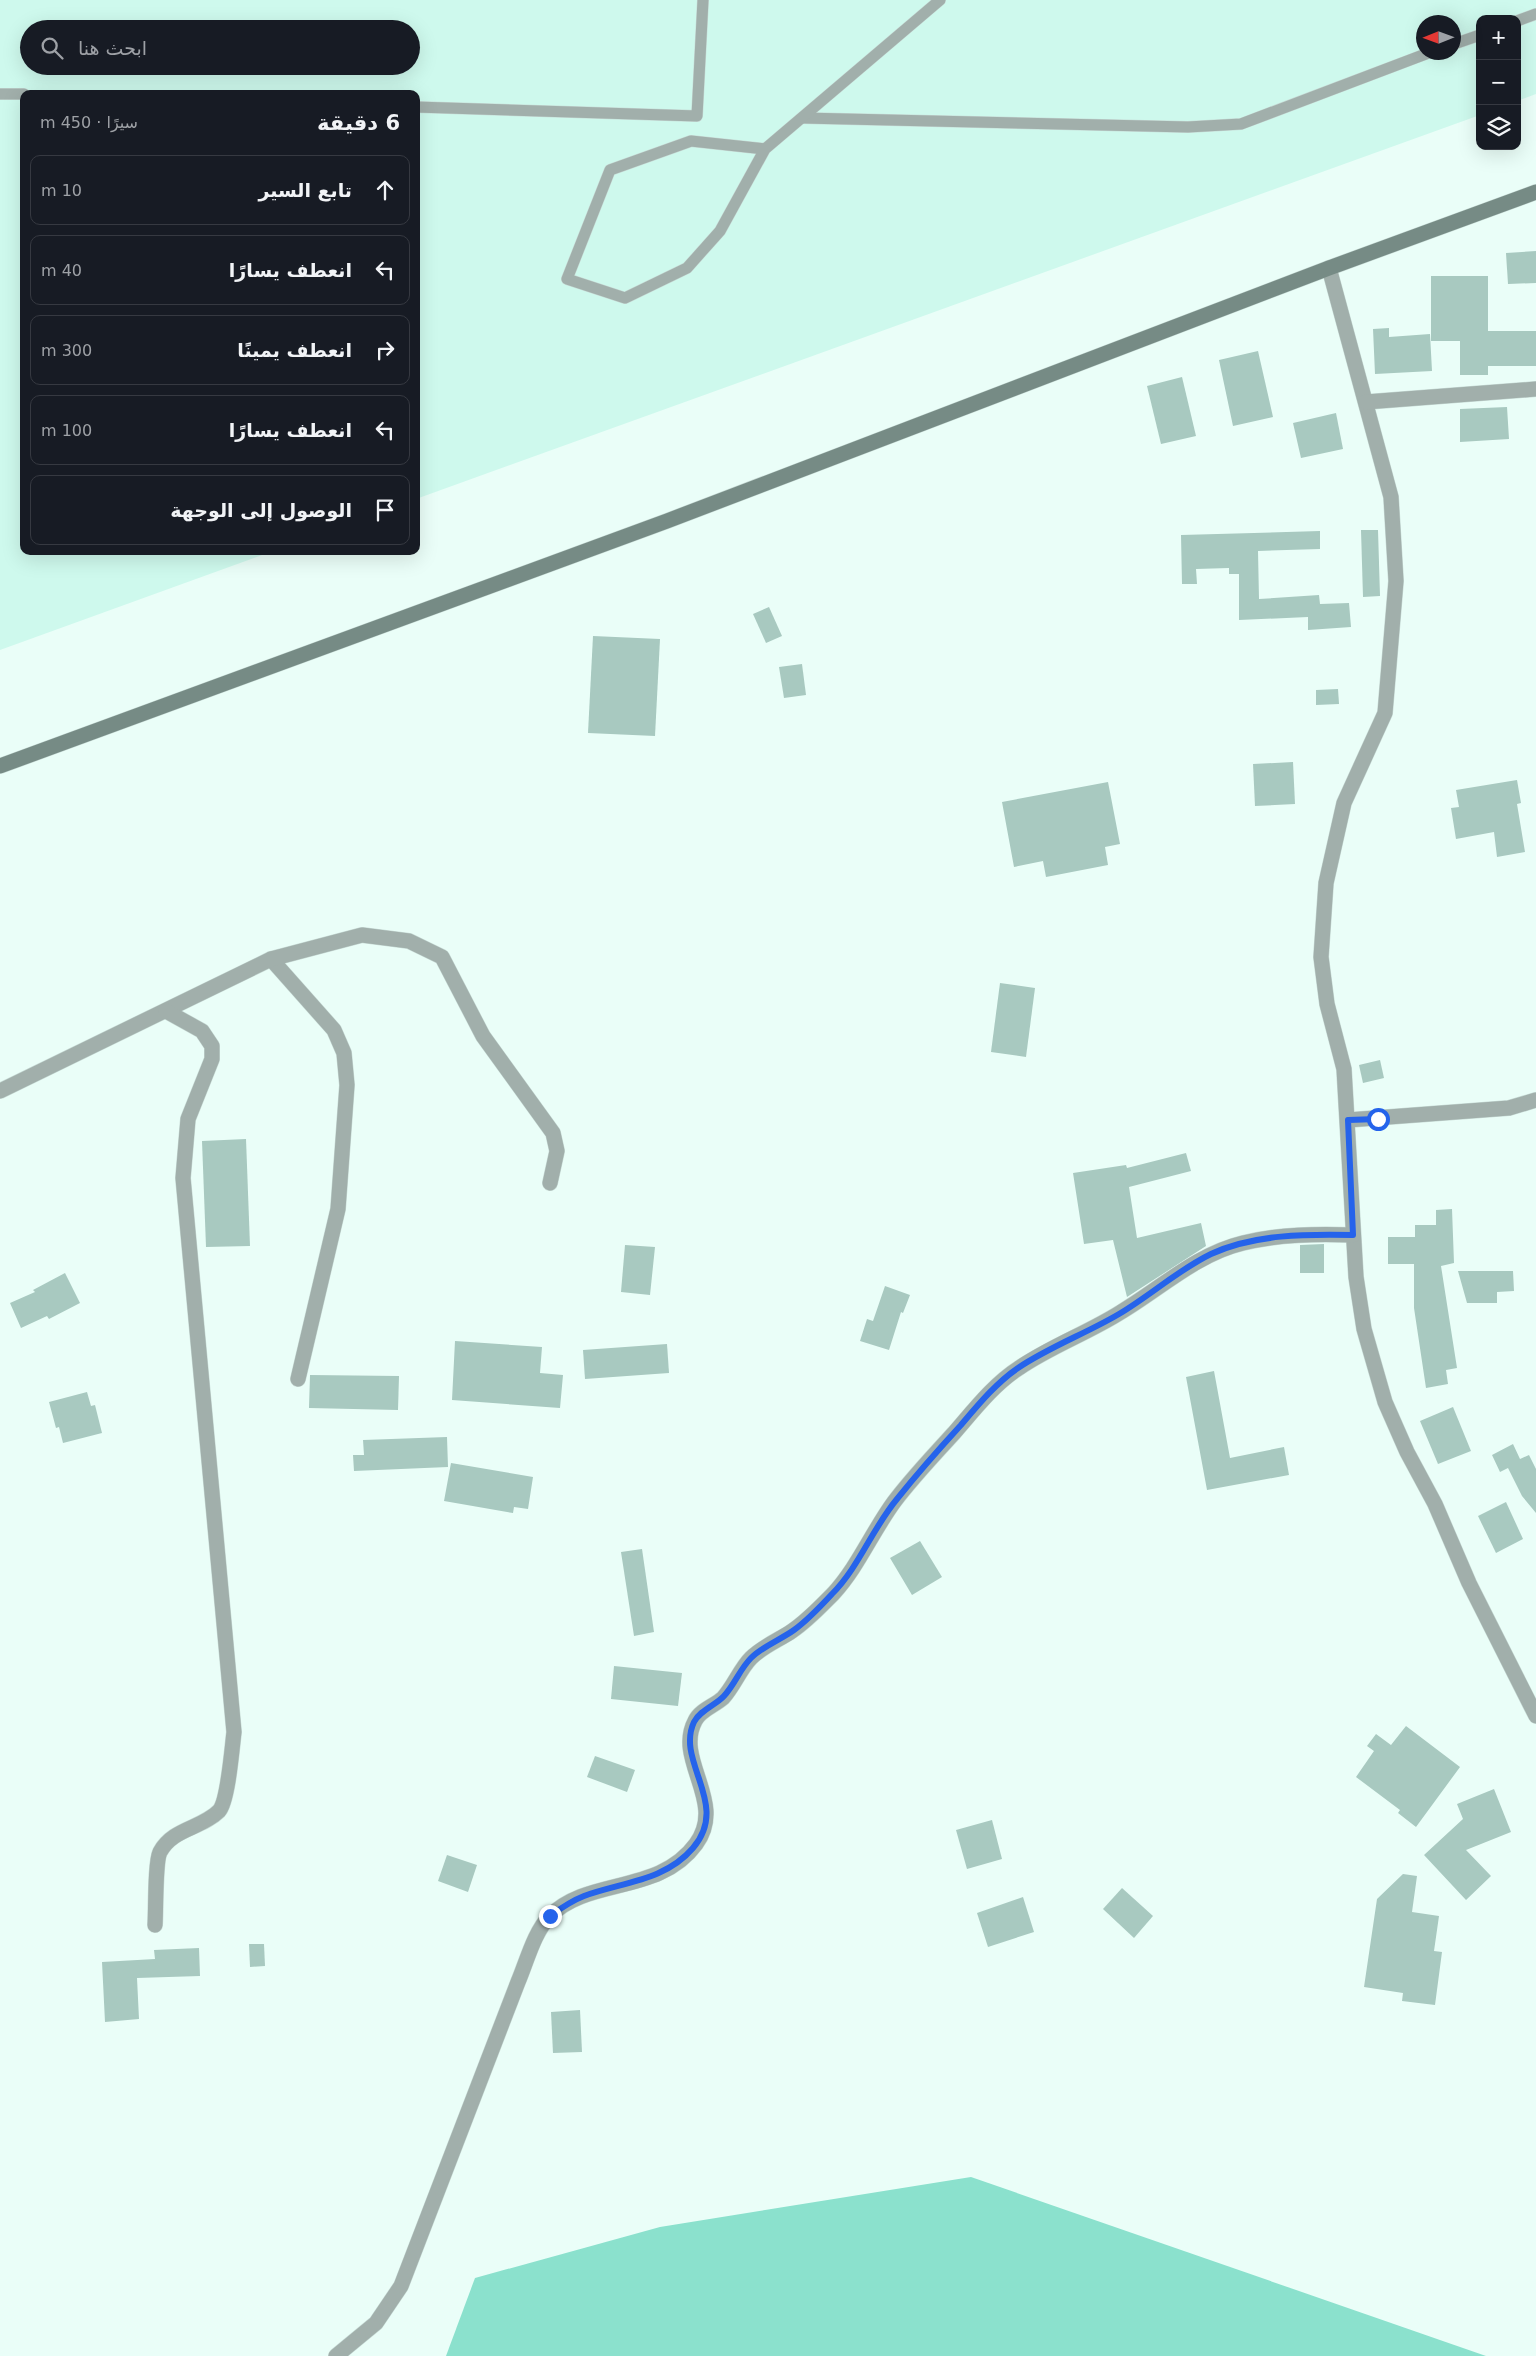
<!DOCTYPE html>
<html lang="ar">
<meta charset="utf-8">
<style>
body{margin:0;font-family:"DejaVu Sans","Noto Naskh Arabic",sans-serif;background:#242831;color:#f1f3f6;direction:rtl}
.controls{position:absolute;right:15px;top:15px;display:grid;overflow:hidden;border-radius:10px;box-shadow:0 5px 20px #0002}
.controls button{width:45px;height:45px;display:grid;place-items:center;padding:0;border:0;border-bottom:1px solid #363941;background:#171b24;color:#f1f3f6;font:25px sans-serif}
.compass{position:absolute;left:1416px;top:15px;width:45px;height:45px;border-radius:50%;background:#171b24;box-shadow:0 5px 20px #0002;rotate:269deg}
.stop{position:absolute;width:15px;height:15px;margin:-11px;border:4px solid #2563eb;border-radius:50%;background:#fff}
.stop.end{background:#2563eb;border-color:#fff;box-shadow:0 1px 5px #0008}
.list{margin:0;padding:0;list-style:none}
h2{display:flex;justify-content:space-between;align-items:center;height:65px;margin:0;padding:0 20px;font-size:21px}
h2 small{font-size:16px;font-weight:400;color:#9ea1a6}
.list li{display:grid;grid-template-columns:32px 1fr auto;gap:15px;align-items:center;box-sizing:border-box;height:70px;margin:0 10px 10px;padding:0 10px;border:1px solid #363941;border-radius:10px}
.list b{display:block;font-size:19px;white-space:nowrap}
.list em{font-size:16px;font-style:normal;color:#9ea1a6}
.icon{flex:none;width:28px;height:28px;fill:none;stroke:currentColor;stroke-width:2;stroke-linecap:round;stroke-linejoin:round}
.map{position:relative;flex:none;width:1536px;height:2356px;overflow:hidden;direction:ltr}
.search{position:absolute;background:#171b24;box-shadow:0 5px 20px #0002;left:20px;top:20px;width:400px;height:55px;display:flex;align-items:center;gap:12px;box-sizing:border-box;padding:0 18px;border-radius:28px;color:#9ea1a6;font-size:19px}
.panel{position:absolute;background:#171b24;box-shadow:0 5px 20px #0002;left:20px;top:90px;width:400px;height:465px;border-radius:10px;direction:rtl}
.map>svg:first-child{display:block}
</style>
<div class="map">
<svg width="1536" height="2356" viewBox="0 0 1536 2356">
<rect width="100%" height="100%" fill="#eafef8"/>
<path fill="#cef9ed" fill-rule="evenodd" d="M0,0H1536V94L1517,101V19H1480V115L416,499V94H24V551H273L0,650ZM1424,22H1454V52H1424ZM29,29H411V66H29Z"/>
<polygon fill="#8be1cd" points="971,2177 1486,2356 446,2356 475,2278 660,2227"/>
<g fill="#a8c9c0">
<polygon points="1536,251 1536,283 1508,284 1506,253"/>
<polygon points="1431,276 1488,276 1488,331 1536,331 1536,366 1488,366 1488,375 1460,375 1460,341 1431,341"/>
<polygon points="1389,328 1389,337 1430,334 1432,371 1375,374 1373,329"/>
<polygon points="1258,351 1273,417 1233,426 1219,360"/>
<polygon points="1182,377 1196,436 1161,444 1147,386"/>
<polygon points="1507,407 1509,439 1460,442 1460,409"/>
<polygon points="1336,413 1343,449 1301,458 1293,423"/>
<polygon points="1361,530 1378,530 1380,596 1363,597"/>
<polygon points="1320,531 1320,549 1258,551 1259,599 1319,595 1320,604 1349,603 1351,627 1308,630 1308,617 1239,620 1239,574 1229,574 1229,568 1196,569 1197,584 1182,584 1181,535"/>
<polygon points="769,607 782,636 766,643 753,614"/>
<polygon points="593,636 660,639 655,736 588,733"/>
<polygon points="802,664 806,695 784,698 779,667"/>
<polygon points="1338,689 1339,704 1316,705 1316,690"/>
<polygon points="1293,762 1295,804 1255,806 1253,764"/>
<polygon points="1517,780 1521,803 1517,804 1525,852 1497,857 1494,832 1456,839 1451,808 1459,807 1456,790"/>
<polygon points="1108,782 1120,844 1105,847 1108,865 1046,877 1043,861 1014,867 1002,802"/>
<polygon points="1000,983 1035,988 1026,1057 991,1052"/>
<polygon points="1380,1060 1384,1078 1363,1083 1359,1065"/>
<polygon points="246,1139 250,1246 206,1247 202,1141"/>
<polygon points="1186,1153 1191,1171 1129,1187 1137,1238 1201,1223 1206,1246 1127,1297 1113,1240 1084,1244 1073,1173 1126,1165 1127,1168"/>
<polygon points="1452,1209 1454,1263 1441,1266 1457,1368 1446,1370 1448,1384 1426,1388 1414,1308 1414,1264 1388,1264 1388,1237 1415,1237 1415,1225 1436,1225 1436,1210"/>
<polygon points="1324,1244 1324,1273 1300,1273 1300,1245"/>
<polygon points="625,1245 655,1247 650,1295 621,1292"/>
<polygon points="1458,1271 1513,1271 1514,1291 1497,1292 1497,1303 1467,1303"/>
<polygon points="65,1273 80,1303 49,1319 47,1316 21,1328 10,1303 35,1292 33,1290"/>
<polygon points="885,1286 910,1295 903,1313 901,1312 889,1350 860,1341 867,1319 873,1321"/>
<polygon points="455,1341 542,1347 540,1373 563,1375 560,1408 452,1400"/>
<polygon points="667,1344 669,1373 585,1379 583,1350"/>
<polygon points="1214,1371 1230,1458 1284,1447 1289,1475 1207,1490 1186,1377"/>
<polygon points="310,1375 399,1376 398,1410 309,1408"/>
<polygon points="87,1392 91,1406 95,1405 102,1433 63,1443 59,1427 56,1428 49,1402"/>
<polygon points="1453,1407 1471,1451 1438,1464 1420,1421"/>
<polygon points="447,1437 448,1467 354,1471 353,1455 364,1455 363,1440"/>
<polygon points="1513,1444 1520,1459 1529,1455 1536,1469 1536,1513 1522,1496 1508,1468 1500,1472 1492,1455"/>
<polygon points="451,1463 533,1477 528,1509 514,1507 513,1513 444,1501"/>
<polygon points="1506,1502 1523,1539 1496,1553 1478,1516"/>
<polygon points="920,1541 942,1577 912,1595 890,1558"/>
<polygon points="642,1549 654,1632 634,1636 621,1552"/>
<polygon points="614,1666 682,1673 678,1706 611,1699"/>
<polygon points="1406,1726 1460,1767 1416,1827 1398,1813 1400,1810 1356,1777 1374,1751 1367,1746 1376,1734 1391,1745"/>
<polygon points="595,1756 635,1770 627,1792 587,1777"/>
<polygon points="1494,1789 1511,1832 1466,1850 1491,1876 1466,1900 1424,1855 1463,1819 1457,1804"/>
<polygon points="992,1820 1002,1859 967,1869 956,1830"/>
<polygon points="447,1855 477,1865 468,1892 438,1881"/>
<polygon points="1403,1874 1417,1876 1412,1912 1439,1916 1434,1951 1442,1952 1435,2005 1402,2001 1403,1993 1364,1987 1377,1899"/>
<polygon points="1122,1888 1153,1916 1134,1938 1103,1909"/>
<polygon points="1023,1897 1034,1932 988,1947 977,1913"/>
<polygon points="249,1944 264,1944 265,1966 250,1967"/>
<polygon points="199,1948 200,1976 137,1978 139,2019 105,2022 102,1962 155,1959 154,1950"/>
<polygon points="580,2010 582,2052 553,2053 551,2012"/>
</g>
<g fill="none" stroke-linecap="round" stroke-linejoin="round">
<g stroke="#c7dad5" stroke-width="12">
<g id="service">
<polyline points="1517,21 1536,14"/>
<polyline points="1454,44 1480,35"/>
<polyline points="0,94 24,94"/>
<polyline points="416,107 697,116 703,0"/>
<polyline points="803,118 1188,127 1241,124 1431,52"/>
<polyline points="765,149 691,141 610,170 567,279 625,298 687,268 720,231 765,149 940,0"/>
</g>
</g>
<g stroke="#c7dad5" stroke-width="16">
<g id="minor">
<polyline points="1329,268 1391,497 1396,581 1385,713 1344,803 1326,883 1321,957 1327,1004 1344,1069 1356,1277 1364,1329 1385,1402 1407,1452 1435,1504 1469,1583 1536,1716"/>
<polyline points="1366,402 1536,389"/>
<polyline points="271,959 334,1030 344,1053 347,1085 338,1209 298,1379"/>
<polyline points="0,1091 271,959 362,935 409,941 442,957 483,1036 553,1133 557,1151 550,1183"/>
<polyline points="1348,1120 1509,1108 1536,1100"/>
<path d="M155,1925C156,1911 155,1862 160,1852C173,1828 201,1829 219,1811C228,1801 232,1748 234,1732L183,1178L188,1119L212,1059V1046L202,1031L166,1011"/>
<path d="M336,2356L376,2323L401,2286L518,1982C527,1961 534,1932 550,1916C588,1877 659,1895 696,1844C727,1802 674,1760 695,1721C700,1710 714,1706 723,1698C734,1686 740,1669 751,1658C763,1646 779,1640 792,1631C807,1621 820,1607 833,1594C858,1567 872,1532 894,1502C912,1478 934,1455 954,1433C974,1410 994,1384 1019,1368C1051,1346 1088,1333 1121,1312C1161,1288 1197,1254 1243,1243C1279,1234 1317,1234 1353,1235"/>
</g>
</g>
<g stroke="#c7dad5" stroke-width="16">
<polyline id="secondary" points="0,766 667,521 1329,268 1536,192"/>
</g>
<use href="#service" stroke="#a1afab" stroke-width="11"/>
<use href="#minor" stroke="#a1afab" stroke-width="15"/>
<use href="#secondary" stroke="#768b85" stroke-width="15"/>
</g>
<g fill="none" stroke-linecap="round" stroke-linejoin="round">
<path stroke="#2563eb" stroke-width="6" d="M550,1916C561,1908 571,1901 584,1896C622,1882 665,1881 693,1848C731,1804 675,1762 694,1722C700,1710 716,1705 724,1696C735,1684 740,1669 751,1658C763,1646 780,1640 794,1630C808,1620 820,1607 832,1594C859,1567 872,1529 897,1499C917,1474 939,1449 961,1425C978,1405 996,1383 1018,1368C1049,1347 1087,1333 1119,1314C1151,1295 1178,1270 1211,1254C1254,1234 1307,1234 1353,1235L1348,1120L1378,1119"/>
</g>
</svg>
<div class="controls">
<button>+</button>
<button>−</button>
<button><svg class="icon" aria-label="layers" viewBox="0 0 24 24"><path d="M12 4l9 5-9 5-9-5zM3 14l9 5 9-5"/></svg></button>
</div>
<svg class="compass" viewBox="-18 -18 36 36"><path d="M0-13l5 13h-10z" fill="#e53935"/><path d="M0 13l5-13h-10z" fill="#9ea1a6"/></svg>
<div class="stop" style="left:1378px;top:1119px"></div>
<div class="stop end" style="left:550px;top:1916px"></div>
<div class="search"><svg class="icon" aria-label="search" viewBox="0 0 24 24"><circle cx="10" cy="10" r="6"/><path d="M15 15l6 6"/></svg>ابحث هنا</div>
<section class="panel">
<h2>6 دقيقة<small>سيرًا · 450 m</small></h2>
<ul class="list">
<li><svg class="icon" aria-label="ahead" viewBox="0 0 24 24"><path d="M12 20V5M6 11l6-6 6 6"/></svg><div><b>تابع السير</b></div><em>10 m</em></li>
<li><svg class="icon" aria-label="left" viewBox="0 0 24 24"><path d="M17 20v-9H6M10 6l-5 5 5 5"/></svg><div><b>انعطف يسارًا</b></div><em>40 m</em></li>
<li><svg class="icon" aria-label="right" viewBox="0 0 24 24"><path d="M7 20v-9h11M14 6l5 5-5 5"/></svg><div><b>انعطف يمينًا</b></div><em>300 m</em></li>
<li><svg class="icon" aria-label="left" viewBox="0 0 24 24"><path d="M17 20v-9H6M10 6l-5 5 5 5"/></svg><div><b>انعطف يسارًا</b></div><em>100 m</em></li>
<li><svg class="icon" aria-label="arrive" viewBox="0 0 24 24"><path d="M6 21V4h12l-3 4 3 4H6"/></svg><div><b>الوصول إلى الوجهة</b></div></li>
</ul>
</section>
</div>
